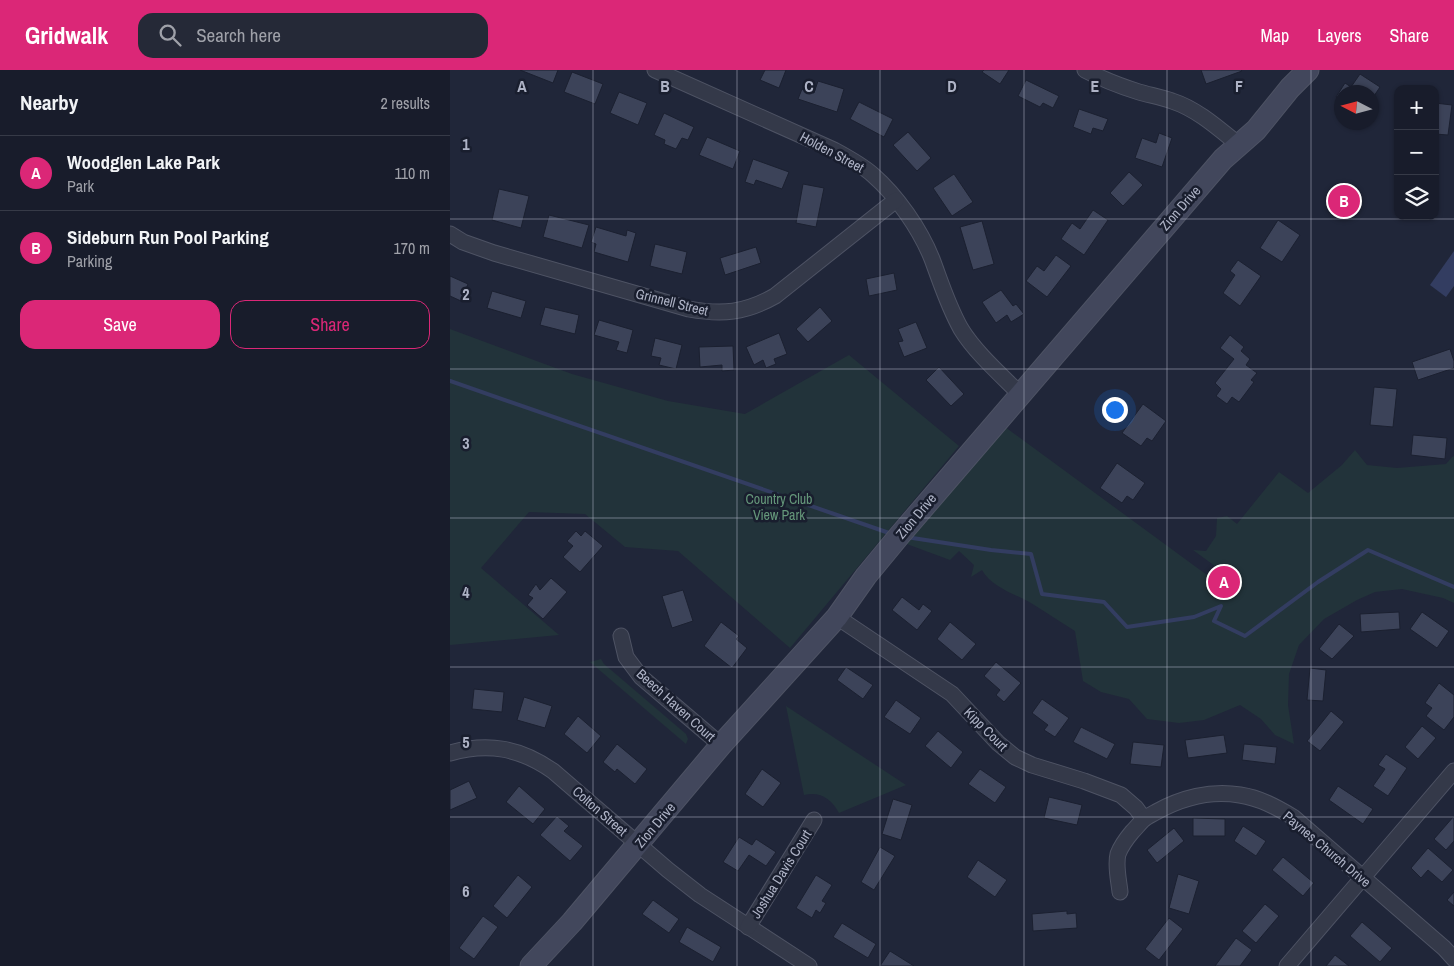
<!DOCTYPE html>
<meta charset="utf-8">
<style>
body{margin:0;font-family:"Archivo Narrow",sans-serif;background:#252937;color:#f1f3f6}
.controls{position:absolute;right:15px;top:15px;display:grid;overflow:hidden;border-radius:10px;box-shadow:0 1px 4px #0004}
.controls button{width:45px;height:45px;display:grid;place-items:center;padding:0;border:0;border-bottom:1px solid #363a47;background:#181c2b;color:#f1f3f6;font:25px sans-serif}
.compass{position:absolute;left:884px;top:15px;width:45px;height:45px;border-radius:50%;background:#181c2b;box-shadow:0 1px 4px #0004;rotate:276deg}
.you{position:absolute;left:664px;top:339px;width:18px;height:18px;margin:-12px;border:4px solid #fff;border-radius:50%;background:#1a73e8;box-shadow:0 0 0 8px #1a73e833}
.badge{display:grid;place-items:center;width:32px;height:32px;border-radius:50%;background:#db2777;color:#fff;font-size:16px;font-weight:700}
.pin{position:absolute;translate:-50% -50%;border:2px solid #fff;box-shadow:0 1px 5px #0006}
.list{margin:0;padding:0;list-style:none}
h2{display:flex;justify-content:space-between;align-items:center;height:65px;margin:0;padding:0 20px;font-size:21px}
h2 small{font-size:16px;font-weight:400;color:#9fa1a9}
.list li{display:grid;grid-template-columns:32px 1fr auto;gap:15px;align-items:center;box-sizing:border-box;height:75px;padding:0 20px;border-top:1px solid #363a47}
.list b{display:block;font-size:19px;white-space:nowrap}
.list p{margin:0;font-size:16px;white-space:nowrap;color:#9fa1a9}
.list em{font-size:16px;font-style:normal;color:#9fa1a9}
.actions{display:flex;gap:10px;padding:15px 20px}
.actions a{flex:1;padding:11px 0;border:1px solid #db2777;border-radius:15px;text-align:center;font-size:18px;color:#db2777}
.actions .main{background:#db2777;color:#fff}
.icon{flex:none;width:28px;height:28px;fill:none;stroke:currentColor;stroke-width:2;stroke-linecap:round;stroke-linejoin:round}
.map{position:relative;flex:none;width:1004px;height:896px;overflow:hidden}
header{display:flex;align-items:center;gap:30px;box-sizing:border-box;height:70px;padding:0 25px;background:#db2777;color:#fff}
header strong{font-size:24px}
nav{display:flex;gap:28px;margin-inline-start:auto;font-size:18px}
.search{width:350px;height:45px;background:#252937;display:flex;align-items:center;gap:12px;box-sizing:border-box;padding:0 18px;border-radius:15px;color:#9fa1a9;font-size:19px}
main{display:flex}
aside{flex:1;background:#181c2b}
.map>svg:first-child{display:block}
</style>
<header>
<strong>Gridwalk</strong>
<div class="search"><svg class="icon" aria-label="search" viewBox="0 0 24 24"><circle cx="10" cy="10" r="6"/><path d="M15 15l6 6"/></svg>Search here</div>
<nav><a>Map</a><a>Layers</a><a>Share</a></nav>
</header>
<main>
<aside>
<h2>Nearby<small>2 results</small></h2>
<ul class="list">
<li><span class="badge">A</span><div><b>Woodglen Lake Park</b><p>Park</p></div><em>110 m</em></li>
<li><span class="badge">B</span><div><b>Sideburn Run Pool Parking</b><p>Parking</p></div><em>170 m</em></li>
</ul>
<div class="actions"><a class="main">Save</a><a>Share</a></div>
</aside>
<div class="map">
<svg width="1004" height="896" viewBox="0 0 1004 896">
<rect width="100%" height="100%" fill="#202639"/>
<g fill="#22333a">
<polygon points="0,259 122,304 218,331 295,344 399,285 509,376 340,578 228,481 175,477 135,444 79,442 31,498 109,565 0,575"/>
<path d="M551,354L761,508L769,499L743,480L756,481L766,466L767,448L777,446L787,454L829,402L858,423L892,395L905,380L917,395L947,398L996,394L1002,387L1004,386V533L993,528L952,519L925,522L907,530L874,549L849,575L839,604L838,635L844,674L825,665L811,649L790,635L754,650L729,653L697,649L679,629L651,622L633,611L625,561C610,552 596,542 581,533C565,524 541,517 532,500L521,507L524,495L509,481L500,490L454,473Z"/>
<polygon points="151,589 154,594 236,664 238,669 236,674 140,592"/>
<path d="M336,636L456,715L389,743C382,729 370,721 354,725Z"/>
</g>
<polygon fill="#333d61" points="1004,181 1004,216 996,227 980,215"/>
<g fill="none" stroke-linecap="round" stroke-linejoin="round">
<g stroke="#333d61" stroke-width="4">
<polyline points="0,311 442,464"/>
<polyline points="456,467 541,480 581,484 592,524 654,532 677,557 744,547 771,536 764,551 795,566 868,512 918,480 1004,517"/>
</g>
</g>
<g fill="#3c4359" stroke="#1b2030">
<polygon points="70,0 108,0 103,13"/>
<polygon points="315,0 336,0 329,18 310,10"/>
<polygon points="534,0 559,0 550,14 532,2"/>
<polygon points="751,0 791,0 792,1 756,14"/>
<polygon points="122,2 153,14 145,34 114,22"/>
<polygon points="910,4 930,17 922,29 922,22 892,22 892,31 886,27 895,13 901,17"/>
<polygon points="576,10 609,26 603,38 593,33 590,37 568,26"/>
<polygon points="368,11 394,19 387,42 348,29 352,19 364,23"/>
<polygon points="169,22 197,33 188,55 160,43"/>
<polygon points="409,32 443,49 434,67 400,49"/>
<polygon points="985,33 1002,35 998,65 985,64"/>
<polygon points="629,39 658,49 653,61 643,58 641,64 623,57"/>
<polygon points="214,43 244,57 238,70 232,68 226,79 214,74 215,70 204,65"/>
<polygon points="458,62 481,88 467,101 443,75"/>
<polygon points="709,63 722,68 712,97 685,88 692,68 706,73"/>
<polygon points="257,67 290,81 283,99 249,85"/>
<polygon points="303,89 339,102 332,119 306,110 304,115 295,112"/>
<polygon points="679,102 693,115 673,136 660,123"/>
<polygon points="504,104 523,132 502,146 483,118"/>
<polygon points="353,114 374,118 366,157 346,153"/>
<polygon points="49,119 79,126 71,158 42,150"/>
<polygon points="643,140 658,150 634,185 611,169 622,153 630,159"/>
<polygon points="99,145 139,155 132,178 93,167"/>
<polygon points="828,150 850,165 832,192 810,178"/>
<polygon points="532,151 544,194 523,200 510,157"/>
<polygon points="146,157 176,166 177,160 186,163 178,192 144,182 146,174 141,172"/>
<polygon points="205,174 237,182 232,204 200,196"/>
<polygon points="306,177 311,193 275,205 270,188"/>
<polygon points="606,185 621,196 597,227 576,211 587,196 594,201"/>
<polygon points="788,190 811,206 790,236 773,223 785,205 780,201"/>
<polygon points="444,203 447,220 419,226 416,209"/>
<polygon points="0,206 18,214 11,231 0,226"/>
<polygon points="551,220 563,236 566,234 574,244 561,252 557,245 546,253 532,232"/>
<polygon points="42,221 76,231 71,248 37,238"/>
<polygon points="95,237 129,245 125,264 90,255"/>
<polygon points="370,237 382,251 358,272 346,259"/>
<polygon points="149,250 183,260 177,283 166,280 169,272 144,265"/>
<polygon points="466,252 477,278 454,287 448,272 453,271 448,259"/>
<polygon points="329,263 337,284 324,289 326,294 316,298 313,290 304,295 296,277"/>
<polygon points="780,265 794,277 791,281 800,289 796,295 807,303 801,310 804,312 789,332 782,327 777,334 766,326 771,319 765,313 784,289 770,278"/>
<polygon points="205,268 232,275 226,299 209,295 211,288 201,286"/>
<polygon points="283,276 284,300 272,301 272,295 250,297 249,277"/>
<polygon points="1000,279 1004,291 1004,298 968,310 962,292"/>
<polygon points="489,297 514,324 501,336 476,310"/>
<polygon points="924,317 947,319 943,357 920,355"/>
<polygon points="693,334 716,351 702,371 697,368 691,376 672,363"/>
<polygon points="963,365 997,368 995,389 961,385"/>
<polygon points="667,393 695,413 683,430 677,426 672,433 650,418"/>
<polygon points="126,461 131,466 135,461 153,476 130,502 113,487 123,476 117,471"/>
<polygon points="101,508 117,522 93,549 77,535 83,528 78,525 86,514 90,520"/>
<polygon points="233,520 243,551 222,558 212,526"/>
<polygon points="452,527 469,540 473,534 482,541 467,560 442,540"/>
<polygon points="949,542 950,559 911,562 910,544"/>
<polygon points="972,542 999,561 987,578 960,559"/>
<polygon points="271,552 289,566 286,569 297,578 282,598 254,576"/>
<polygon points="500,552 526,574 512,590 487,569"/>
<polygon points="889,554 904,566 882,589 869,579"/>
<polygon points="546,592 571,613 554,632 546,625 550,620 534,606"/>
<polygon points="396,597 423,615 413,629 387,610"/>
<polygon points="860,598 876,600 873,631 857,630"/>
<polygon points="989,613 1004,625 1004,647 994,660 976,646 982,638 975,633"/>
<polygon points="24,619 54,622 52,642 22,639"/>
<polygon points="74,627 102,636 95,658 67,650"/>
<polygon points="592,629 619,648 605,667 594,660 598,655 582,643"/>
<polygon points="446,630 471,648 460,664 434,647"/>
<polygon points="881,641 894,652 870,681 857,671"/>
<polygon points="128,646 151,666 137,683 114,664"/>
<polygon points="972,656 986,668 968,689 955,677"/>
<polygon points="631,657 665,674 657,689 623,672"/>
<polygon points="488,661 513,682 501,698 475,676"/>
<polygon points="774,665 777,683 738,688 735,670"/>
<polygon points="683,672 714,675 711,697 680,694"/>
<polygon points="167,674 197,699 185,714 167,699 165,702 153,692"/>
<polygon points="794,674 827,677 825,694 792,690"/>
<polygon points="936,684 957,698 938,726 923,716 935,699 928,695"/>
<polygon points="312,699 331,713 313,737 295,724"/>
<polygon points="530,699 556,717 545,733 518,714"/>
<polygon points="19,711 27,728 0,740 0,720"/>
<polygon points="69,716 95,739 83,754 56,732"/>
<polygon points="888,716 923,739 913,754 879,730"/>
<polygon points="599,727 632,735 627,755 594,748"/>
<polygon points="443,729 462,735 451,770 432,764"/>
<polygon points="107,746 119,756 114,761 133,776 120,791 90,765"/>
<polygon points="1004,746 1004,771 996,780 984,769"/>
<polygon points="743,748 775,749 775,766 743,766"/>
<polygon points="793,756 816,771 806,786 784,771"/>
<polygon points="724,758 734,771 707,793 697,780"/>
<polygon points="289,767 302,775 306,769 326,782 316,796 299,785 288,801 273,792"/>
<polygon points="430,777 445,786 424,820 411,812"/>
<polygon points="978,778 1003,800 992,812 978,800 971,808 961,798"/>
<polygon points="833,787 864,813 853,826 822,800"/>
<polygon points="528,790 557,810 545,827 517,807"/>
<polygon points="728,804 749,811 739,844 719,838"/>
<polygon points="68,805 82,817 57,848 43,836"/>
<polygon points="366,805 382,815 372,831 376,833 370,843 366,840 362,848 346,838"/>
<polygon points="1004,822 1004,836 997,830"/>
<polygon points="203,830 229,849 219,863 192,844"/>
<polygon points="815,834 829,846 806,873 792,861"/>
<polygon points="617,841 617,844 626,843 627,858 583,861 582,844"/>
<polygon points="33,846 48,857 24,889 9,878"/>
<polygon points="719,848 733,859 709,890 695,879"/>
<polygon points="912,852 942,878 930,892 900,866"/>
<polygon points="392,853 426,874 418,888 383,867"/>
<polygon points="237,857 271,877 263,892 229,872"/>
<polygon points="786,868 802,880 790,896 765,896"/>
<polygon points="440,881 464,896 430,896"/>
<polygon points="885,885 899,896 876,896"/>
</g>
<g fill="none" stroke-linecap="round" stroke-linejoin="round">
<g stroke="#4e5364" stroke-width="17">
<g id="minor">
<path d="M205,0L384,80C397,87 412,95 423,105C447,126 470,159 482,189C491,213 498,236 511,259C525,282 551,305 570,324"/>
<path d="M635,0C652,9 670,16 689,22C699,25 711,27 722,31C747,39 768,58 789,75"/>
<path d="M0,164L13,172L44,183L239,239C272,245 295,243 325,226L446,130"/>
<polyline points="387,547 502,624 548,673 565,687 582,695 634,711 671,725 686,738 694,749"/>
<polyline points="171,566 176,587 191,607 271,675"/>
<path d="M0,683C38,672 70,678 103,701L218,800L250,825L359,896"/>
<path d="M670,822C669,811 665,796 668,784C671,776 677,768 682,762C686,758 689,754 693,750C696,747 701,745 706,742C731,728 761,720 790,725C810,728 826,737 843,747L994,878L1004,889"/>
<polyline points="298,857 364,750"/>
<polyline points="837,896 1004,701"/>
</g>
</g>
<g stroke="#4e5364" stroke-width="23">
<polyline id="secondary" points="81,896 122,852 271,675 387,547 416,506 449,466 773,89 806,60 840,18 858,0"/>
</g>
<use href="#minor" stroke="#343949" stroke-width="15"/>
<use href="#secondary" stroke="#42475c" stroke-width="21"/>
</g>
<path fill="none" stroke="#aeb3c6" stroke-width="1" stroke-opacity="0.55" d="M143,0V896M287,0V896M430,0V896M574,0V896M717,0V896M861,0V896M0,149H1004M0,299H1004M0,448H1004M0,597H1004M0,747H1004"/>
<g text-anchor="middle" dominant-baseline="central" stroke-width="5" stroke-linejoin="round" paint-order="stroke">
<g font-size="14" fill="#aeb3c6" stroke="#191e2e">
<text transform="translate(382 82) rotate(28)">Holden Street</text>
<text transform="translate(730 138) rotate(-49)">Zion Drive</text>
<text transform="translate(222 232) rotate(14)">Grinnell Street</text>
<text transform="translate(466 446) rotate(-50)">Zion Drive</text>
<text transform="translate(226 635) rotate(42)">Beech Haven Court</text>
<text transform="translate(536 659) rotate(45)">Kipp Court</text>
<text transform="translate(150 741) rotate(41)">Colton Street</text>
<text transform="translate(205 755) rotate(-50)">Zion Drive</text>
<text transform="translate(877 779) rotate(40)">Paynes Church Drive</text>
<text transform="translate(331 804) rotate(-58)">Joshua Davis Court</text>
</g>
<g font-size="14" fill="#65977a" stroke="#191e2e">
<text x="329" y="429">Country Club<tspan x="329" dy="16">View Park</tspan></text>
</g>
</g>
<g font-size="16" text-anchor="middle" font-weight="bold" fill="#aeb3c6" stroke="#191e2e" stroke-width="5" stroke-linejoin="round" paint-order="stroke">
<text x="72" y="22">A</text>
<text x="215" y="22">B</text>
<text x="359" y="22">C</text>
<text x="502" y="22">D</text>
<text x="645" y="22">E</text>
<text x="789" y="22">F</text>
<text x="16" y="80">1</text>
<text x="16" y="230">2</text>
<text x="16" y="379">3</text>
<text x="16" y="528">4</text>
<text x="16" y="678">5</text>
<text x="16" y="827">6</text>
</g>
</svg>
<div class="controls">
<button>+</button>
<button>−</button>
<button><svg class="icon" aria-label="layers" viewBox="0 0 24 24"><path d="M12 4l9 5-9 5-9-5zM3 14l9 5 9-5"/></svg></button>
</div>
<svg class="compass" viewBox="-18 -18 36 36"><path d="M0-13l5 13h-10z" fill="#e53935"/><path d="M0 13l5-13h-10z" fill="#9fa1a9"/></svg>
<div class="you"></div>
<div class="pin badge" style="left:774px;top:512px">A</div>
<div class="pin badge" style="left:894px;top:131px">B</div>
</div>
</main>
